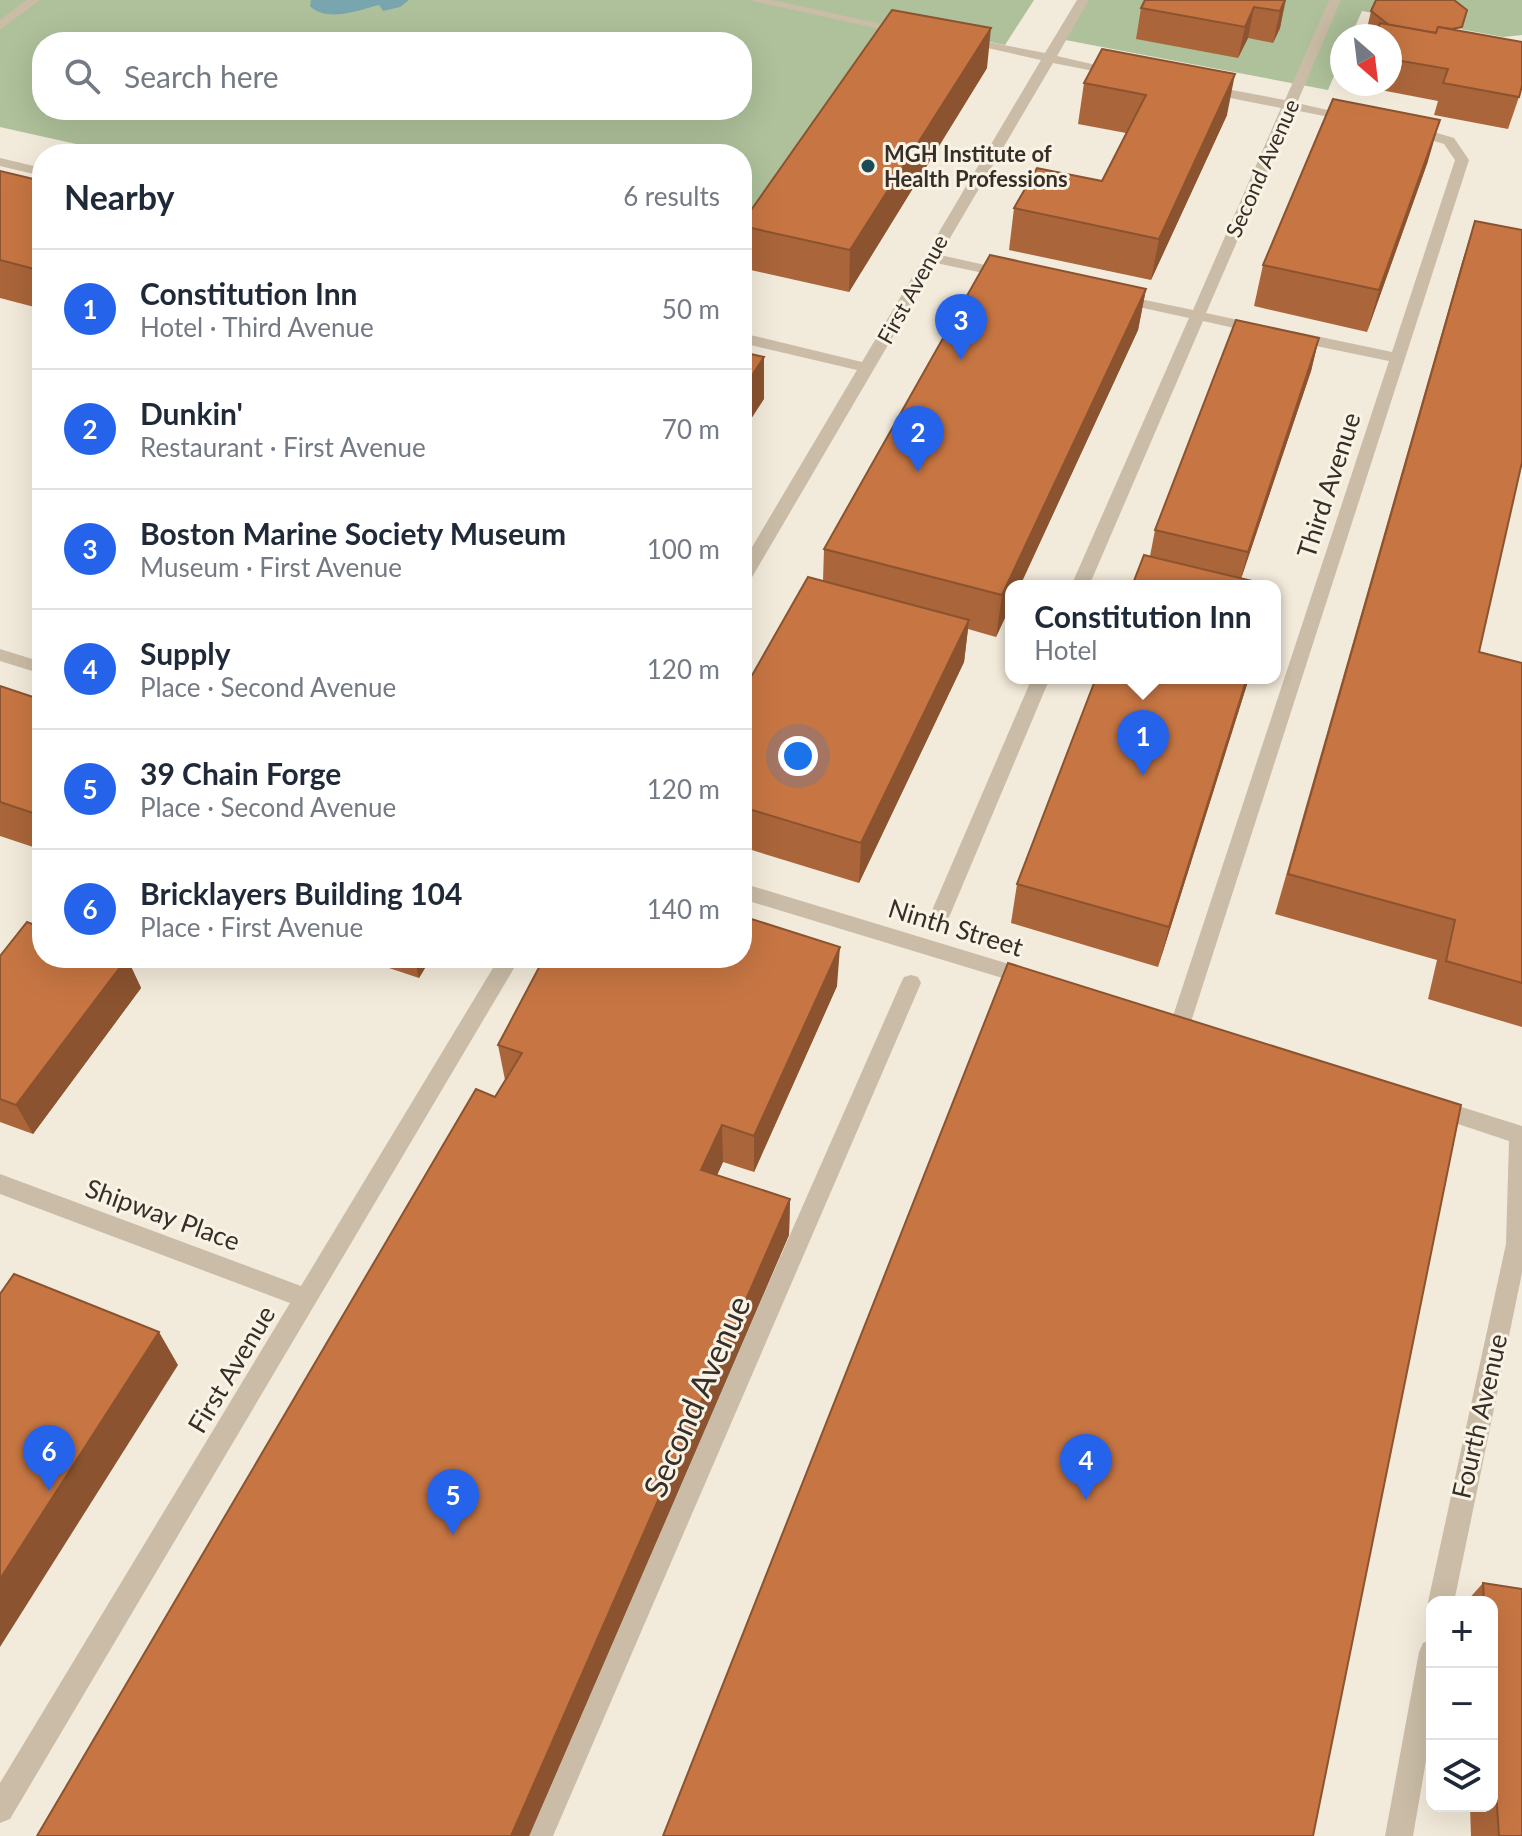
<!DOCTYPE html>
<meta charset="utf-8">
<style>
body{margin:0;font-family:Lato,sans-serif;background:#f6f6f7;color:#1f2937}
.controls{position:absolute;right:24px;bottom:24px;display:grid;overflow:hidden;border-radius:16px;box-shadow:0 8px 32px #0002}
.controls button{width:72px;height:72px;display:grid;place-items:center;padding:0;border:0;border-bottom:2px solid #e0e1e3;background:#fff;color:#1f2937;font:40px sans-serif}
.compass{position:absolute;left:1330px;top:24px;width:72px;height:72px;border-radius:50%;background:#fff;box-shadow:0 8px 32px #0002;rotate:152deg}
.you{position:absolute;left:798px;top:756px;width:28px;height:28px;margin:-20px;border:6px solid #fff;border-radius:50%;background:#1a73e8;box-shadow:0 0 0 12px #1a73e833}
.badge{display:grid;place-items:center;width:52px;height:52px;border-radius:50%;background:#2563eb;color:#fff;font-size:26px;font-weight:700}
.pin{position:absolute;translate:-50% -66px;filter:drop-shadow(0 2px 4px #0008)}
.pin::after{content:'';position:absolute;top:42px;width:28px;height:24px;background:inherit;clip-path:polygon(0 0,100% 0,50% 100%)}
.popup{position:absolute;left:1005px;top:580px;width:276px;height:104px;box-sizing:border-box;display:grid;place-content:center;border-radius:16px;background:#fff;filter:drop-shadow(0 2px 6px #0005);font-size:26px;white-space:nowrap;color:#747a83}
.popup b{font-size:30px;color:#1f2937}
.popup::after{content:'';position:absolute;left:50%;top:100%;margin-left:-16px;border:16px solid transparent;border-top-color:#fff}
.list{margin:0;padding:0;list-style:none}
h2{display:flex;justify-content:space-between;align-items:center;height:104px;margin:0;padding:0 32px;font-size:34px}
h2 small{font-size:26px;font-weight:400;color:#747a83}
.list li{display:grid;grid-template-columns:52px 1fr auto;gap:24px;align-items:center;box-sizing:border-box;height:120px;padding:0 32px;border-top:2px solid #e0e1e3}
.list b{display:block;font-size:30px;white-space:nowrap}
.list p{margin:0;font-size:26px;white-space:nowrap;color:#747a83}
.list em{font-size:26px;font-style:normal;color:#747a83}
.icon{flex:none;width:44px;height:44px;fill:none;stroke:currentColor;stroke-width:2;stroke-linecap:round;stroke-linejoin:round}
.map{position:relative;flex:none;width:1522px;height:1836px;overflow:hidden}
.search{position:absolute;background:#fff;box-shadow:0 8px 32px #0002;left:32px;top:32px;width:720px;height:88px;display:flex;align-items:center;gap:20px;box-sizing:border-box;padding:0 28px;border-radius:32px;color:#747a83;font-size:30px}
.panel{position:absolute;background:#fff;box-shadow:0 8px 32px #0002;left:32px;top:144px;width:720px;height:824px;border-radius:32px}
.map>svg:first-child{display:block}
</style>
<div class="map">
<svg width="1522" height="1836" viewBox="0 0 1522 1836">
<rect width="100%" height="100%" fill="#f2eada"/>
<g fill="#aec19a" fill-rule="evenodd">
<path d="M0,0H1034L1005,45L893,23L742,222V154H121L0,127ZM42,42H742V110H42Z"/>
<polygon points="1083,0 1522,0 1522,35 1503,37 1362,11 1351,36 1342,36 1342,57 1328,90 1060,39"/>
</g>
<path fill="#79a5af" d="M311,0H409L400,7L383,11L379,5C359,10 327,23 310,6Z"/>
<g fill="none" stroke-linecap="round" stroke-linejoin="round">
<g fill="#cabca6" fill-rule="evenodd">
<polygon points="26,0 40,0 0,30 0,20"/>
<polygon points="748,0 773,0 913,31 907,35"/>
<polygon points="1077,0 1089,0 1057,56 1126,72 1119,76 1053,63 940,255 1012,271 1014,274 1007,278 936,263 751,579 742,585 742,564 857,370 742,343 742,333 862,362 1041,60 956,41 962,37 1045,53"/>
<polygon points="1329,0 1341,0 1297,103 1362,118 1355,122 1294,110 1206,313 1266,326 1269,329 1261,334 1203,321 1089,586 1071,586 1189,318 1111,301 1109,298 1116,294 1193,310 1281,108 1205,93 1198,89 1205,85 1285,100"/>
<polygon points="1410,125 1454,138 1469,160 1190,1025 1187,1031 1180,1034 1173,1031 1170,1025 1389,361 1292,341 1284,336 1292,331 1392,352 1455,160 1444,144 1405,132 1403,129"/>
<polygon points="0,158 42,168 42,176 0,166"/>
<polygon points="0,649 42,662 42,674 0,661"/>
<polygon points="1032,678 1050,678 950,915 947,921 933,921 930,915"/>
<polygon points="742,883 1029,970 1036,972 1039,978 1036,984 1029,986 742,899"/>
<polygon points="499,958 520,958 10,1819 0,1823 0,1783 290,1303 0,1194 0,1174 301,1286"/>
<polygon points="911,975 918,977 921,983 553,1836 525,1836 901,983 904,977"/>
<polygon points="1433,1098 1522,1126 1522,1273 1454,1602 1432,1602 1432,1611 1428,1602 1506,1244 1509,1141 1425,1113 1422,1107 1425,1101"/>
<polygon points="1432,1639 1432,1726 1413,1836 1385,1836 1419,1652 1423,1643"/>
</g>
</g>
<g fill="#ab653a">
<polygon points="1145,0 1286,0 1280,28 1273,43 1248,38 1238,58 1136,39 1141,8"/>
<polygon points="1371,11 1461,31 1519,97 1508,129 1434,115 1438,101 1360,86 1360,84 1390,84 1390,36 1370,36 1366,33"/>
<polygon points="1102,49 1227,115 1151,280 1009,250 1014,208 1102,181 1126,133 1078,124 1084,83"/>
<polygon points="987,68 849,292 742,268 742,223"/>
<polygon points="1428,161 1367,332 1254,306 1263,265"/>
<polygon points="0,171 42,181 42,309 0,298"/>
<polygon points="1475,221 1479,652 1522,663 1522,1027 1428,999 1437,960 1275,914 1462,262"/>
<polygon points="1146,289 1138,330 996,637 968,629 964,662 859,883 742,847 742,693 823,581 824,549"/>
<polygon points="1319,338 1311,371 1241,578 1150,556 1155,530"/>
<polygon points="1249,678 1158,967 1011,923 1017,884"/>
<polygon points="0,686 42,700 42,850 0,836"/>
<polygon points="0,956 127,958 141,988 33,1134 0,1122"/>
<polygon points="359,958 431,958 419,978"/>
<polygon points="837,986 754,1172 723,1162 717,1175 790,1199 789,1235 529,1836 37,1836 505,1080 498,1045"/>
<polygon points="1483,1583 1522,1589 1522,1836 1471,1836 1470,1806 1492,1806 1492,1602 1466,1602"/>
</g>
<g fill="#8b532f">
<polygon points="1285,0 1280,28 1273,43 1280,11"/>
<polygon points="1254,7 1248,38 1238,58 1245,27"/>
<polygon points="991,28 987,68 849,292 850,250"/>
<polygon points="1235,74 1227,115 1151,280 1159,239"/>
<polygon points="1440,120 1428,161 1367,332 1379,290"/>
<polygon points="1146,289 1138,330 1020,586 1011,586 1011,605 996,637 1002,595"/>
<polygon points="1319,338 1311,371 1239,585 1248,552"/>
<polygon points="764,357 764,399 742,433 742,391"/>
<polygon points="969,620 964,662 859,883 861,843"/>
<polygon points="1247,678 1249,678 1158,967 1169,927"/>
<polygon points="840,947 837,986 754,1172 754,1136"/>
<polygon points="127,958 141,988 33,1134 16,1105"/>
<polygon points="414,958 431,958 419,978"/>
<polygon points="722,1125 723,1162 703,1206 701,1170"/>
<polygon points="790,1199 789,1235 529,1836 511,1836"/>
<polygon points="159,1332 178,1365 0,1647 0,1579"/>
</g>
<g fill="#c77643" stroke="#8b532f" stroke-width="2">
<polygon points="1145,0 1285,0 1280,11 1254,7 1245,27 1141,8"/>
<polygon points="1376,0 1454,0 1467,10 1462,27 1452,29 1438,27 1436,33 1389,25 1371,11"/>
<polygon points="892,10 991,28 850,250 742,226 742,223"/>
<polygon points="1380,23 1436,33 1438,27 1522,42 1522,86 1519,97 1443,83 1448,69 1390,59 1390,36 1375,36"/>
<polygon points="1102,49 1235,74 1159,239 1014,208 1037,168 1102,181 1146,95 1084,83"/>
<polygon points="1333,99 1440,120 1379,290 1263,265"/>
<polygon points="0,171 42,181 42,271 0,260"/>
<polygon points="1475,221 1522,230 1522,462 1479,652 1522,663 1522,983 1446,961 1455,920 1288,874"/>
<polygon points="990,255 1146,289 1002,595 824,549"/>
<polygon points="1236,320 1319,338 1248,552 1155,530"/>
<polygon points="742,352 764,357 742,391"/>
<polygon points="1144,555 1273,586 1132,586"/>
<polygon points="808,577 969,620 861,843 742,807 742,693"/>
<polygon points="1096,678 1247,678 1169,927 1017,884"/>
<polygon points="0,686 42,700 42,816 0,802"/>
<polygon points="742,916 840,947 754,1136 722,1125 701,1170 790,1199 511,1836 37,1836 476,1089 495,1097 522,1053 498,1045 544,958 742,958"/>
<polygon points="27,922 42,928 42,958 127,958 16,1105 0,1099 0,956"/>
<polygon points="1008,963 1461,1105 1313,1836 663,1836"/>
<polygon points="14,1274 159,1332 0,1579 0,1294"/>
<polygon points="1483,1583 1522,1589 1522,1836 1499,1836 1492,1730 1492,1602 1484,1602"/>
</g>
<circle fill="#1c4b58" stroke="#f9f3e6" stroke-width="3" cx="868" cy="166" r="8"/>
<g text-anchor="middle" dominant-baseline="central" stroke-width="6" stroke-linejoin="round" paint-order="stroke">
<g font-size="22" font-weight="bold" fill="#362e27" stroke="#f9f3e6" text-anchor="start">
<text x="884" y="153">MGH Institute of<tspan x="884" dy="25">Health Professions</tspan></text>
</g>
<g font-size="22" fill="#362e27" stroke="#f9f3e6">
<text transform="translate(1262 168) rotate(-66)">Second Avenue</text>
<text transform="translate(912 289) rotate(-61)">First Avenue</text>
</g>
<g font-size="26" fill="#362e27" stroke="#f9f3e6">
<text transform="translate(1328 485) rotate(-72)">Third Avenue</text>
<text transform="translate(956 927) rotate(17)">Ninth Street</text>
<text transform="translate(163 1214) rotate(20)">Shipway Place</text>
<text transform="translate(231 1369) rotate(-59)">First Avenue</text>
<text transform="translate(1479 1416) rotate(-77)">Fourth Avenue</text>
</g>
<g font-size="32" fill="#362e27" stroke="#f9f3e6">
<text transform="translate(696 1396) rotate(-66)">Second Avenue</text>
</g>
</g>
</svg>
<div class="controls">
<button>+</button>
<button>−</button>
<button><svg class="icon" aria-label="layers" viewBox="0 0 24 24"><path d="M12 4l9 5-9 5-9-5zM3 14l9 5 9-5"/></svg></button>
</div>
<svg class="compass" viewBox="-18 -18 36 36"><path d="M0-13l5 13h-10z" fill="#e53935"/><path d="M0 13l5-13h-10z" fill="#747a83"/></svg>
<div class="you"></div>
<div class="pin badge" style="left:1143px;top:776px">1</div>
<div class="popup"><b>Constitution Inn</b>Hotel</div>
<div class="pin badge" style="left:918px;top:472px">2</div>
<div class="pin badge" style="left:961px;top:360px">3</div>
<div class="pin badge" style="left:1086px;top:1500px">4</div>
<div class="pin badge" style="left:453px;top:1535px">5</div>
<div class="pin badge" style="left:49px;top:1491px">6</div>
<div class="search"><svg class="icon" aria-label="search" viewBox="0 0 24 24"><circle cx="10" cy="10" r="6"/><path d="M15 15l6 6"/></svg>Search here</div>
<section class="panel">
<h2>Nearby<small>6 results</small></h2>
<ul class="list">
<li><span class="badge">1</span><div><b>Constitution Inn</b><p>Hotel · Third Avenue</p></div><em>50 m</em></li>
<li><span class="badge">2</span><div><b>Dunkin'</b><p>Restaurant · First Avenue</p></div><em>70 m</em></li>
<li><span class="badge">3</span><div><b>Boston Marine Society Museum</b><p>Museum · First Avenue</p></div><em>100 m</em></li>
<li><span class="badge">4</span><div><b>Supply</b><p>Place · Second Avenue</p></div><em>120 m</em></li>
<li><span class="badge">5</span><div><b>39 Chain Forge</b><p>Place · Second Avenue</p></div><em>120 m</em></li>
<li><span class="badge">6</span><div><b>Bricklayers Building 104</b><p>Place · First Avenue</p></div><em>140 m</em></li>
</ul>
</section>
</div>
